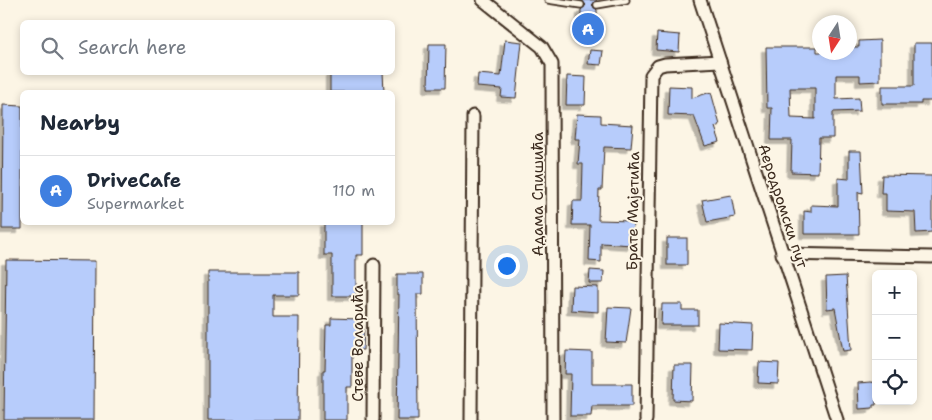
<!DOCTYPE html>
<meta charset="utf-8">
<style>
body{margin:0;font-family:"Shantell Sans",sans-serif;background:#f6f6f7;color:#1f2937}
.controls{position:absolute;right:15px;bottom:15px;display:grid;overflow:hidden;border-radius:8px;box-shadow:0 2px 8px #0003}
.controls button{width:45px;height:45px;display:grid;place-items:center;padding:0;border:0;border-bottom:1px solid #e0e1e3;background:#fff;color:#1f2937;font:25px sans-serif}
.compass{position:absolute;left:812px;top:15px;width:45px;height:45px;border-radius:50%;background:#fff;box-shadow:0 2px 8px #0003;rotate:192deg}
.you{position:absolute;left:506px;top:265px;width:18px;height:18px;margin:-12px;border:4px solid #fff;border-radius:50%;background:#1a73e8;box-shadow:0 0 0 8px #1a73e833}
.badge{display:grid;place-items:center;width:32px;height:32px;border-radius:50%;background:#d1495b;color:#fff;font-size:16px;font-weight:700}
.pin{position:absolute;translate:-50% -50%;border:2px solid #fff;box-shadow:0 1px 5px #0006}
.list{margin:0;padding:0;list-style:none}
h2{display:flex;justify-content:space-between;align-items:center;height:65px;margin:0;padding:0 20px;font-size:21px}
h2 small{font-size:16px;font-weight:400;color:#747a83}
.list li{display:grid;grid-template-columns:32px 1fr auto;gap:15px;align-items:center;box-sizing:border-box;height:70px;padding:0 20px;border-top:1px solid #e0e1e3}
.list b{display:block;font-size:19px;white-space:nowrap}
.list p{margin:0;font-size:16px;white-space:nowrap;color:#747a83}
.list em{font-size:16px;font-style:normal;color:#747a83}
.icon{flex:none;width:28px;height:28px;fill:none;stroke:currentColor;stroke-width:2;stroke-linecap:round;stroke-linejoin:round}
.map{position:relative;flex:none;width:932px;height:420px;overflow:hidden}
.search{position:absolute;background:#fff;box-shadow:0 2px 8px #0003;left:20px;top:20px;width:375px;height:55px;display:flex;align-items:center;gap:12px;box-sizing:border-box;padding:0 18px;border-radius:8px;color:#747a83;font-size:19px}
.panel{position:absolute;background:#fff;box-shadow:0 2px 8px #0003;left:20px;top:90px;width:375px;height:135px;border-radius:8px}
.map>svg:first-child{display:block}
</style>
<div class="map">
<svg width="932" height="420" viewBox="0 0 932 420">
<defs>
<filter id="shadow"><feDropShadow dx="-4.5" dy="4.5" stdDeviation="0" flood-color="#0004"/></filter>
</defs>
<rect width="100%" height="100%" fill="#fcf5e5"/>
<filter id="ink" filterUnits="userSpaceOnUse"><feTurbulence type="fractalNoise" baseFrequency=".02" numOctaves="2"/><feDisplacementMap in="SourceGraphic" scale="10" xChannelSelector="R" yChannelSelector="G"/><feConvolveMatrix kernelMatrix="1 2 1 2 8 2 1 2 1" color-interpolation-filters="sRGB"/></filter>
<g filter="url(#ink)">
<g fill="#b7ccfb" stroke="#3b2a1e" fill-rule="evenodd" filter="url(#shadow)">
<polygon points="581,0 597,0 592,5 597,10 597,20 581,20 581,10 586,5"/>
<polygon points="657,33 680,35 679,52 656,50"/>
<polygon points="505,40 522,42 516,98 501,97 502,89 477,87 478,74 501,76"/>
<path d="M880,40V81L860,82V75H836V99L859,98L860,111L833,112V138H819L818,173L791,172L792,140H771L772,108H767L766,47H817V52H850V47H859V41ZM790,88H815V119L791,118Z"/>
<polygon points="914,43 932,43 932,101 921,101 921,104 882,104 882,86 914,86"/>
<polygon points="429,44 446,44 445,88 428,88"/>
<polygon points="590,50 603,51 601,65 588,64"/>
<polygon points="330,72 383,72 384,92 330,92"/>
<polygon points="567,76 586,77 585,105 566,105"/>
<polygon points="669,86 692,87 692,98 711,92 720,125 715,127 720,142 705,146 694,116 668,115"/>
<polygon points="3,105 22,106 22,229 2,229"/>
<polygon points="577,114 601,115 601,123 633,125 631,148 604,147 602,190 599,190 598,220 633,221 632,245 601,243 601,262 589,261 590,225 572,225 573,201 582,201 583,164 578,164 580,139 575,139"/>
<polygon points="849,151 861,151 863,193 858,192 859,234 804,234 804,211 811,212 811,205 838,206 838,178 849,179"/>
<polygon points="882,175 932,176 932,232 916,233 915,212 886,211 886,193 881,193"/>
<polygon points="731,195 735,217 707,222 702,200"/>
<polygon points="324,222 363,222 363,255 356,255 356,296 332,296 332,255 324,255"/>
<rect x="667" y="238" width="20" height="27"/>
<polygon points="6,260 95,261 94,420 4,420"/>
<polygon points="590,270 604,271 603,283 589,283"/>
<polygon points="208,272 299,272 299,295 273,295 273,317 299,317 298,420 208,420"/>
<polygon points="397,274 423,274 423,294 417,294 418,420 397,420 399,294 397,294"/>
<polygon points="846,276 851,350 843,351 835,308 827,309 826,277"/>
<polygon points="572,286 598,287 598,312 571,310"/>
<polygon points="662,304 682,304 682,310 698,310 698,325 661,325"/>
<polygon points="608,307 631,308 626,343 606,342"/>
<polygon points="331,318 359,319 359,326 364,326 363,350 352,350 352,387 347,387 347,420 323,420 323,370 325,370 326,325 331,325"/>
<polygon points="719,323 753,325 752,350 718,349"/>
<polygon points="566,351 592,352 592,384 632,384 632,406 592,406 591,416 570,416 571,374 565,374"/>
<polygon points="759,362 779,363 778,384 758,383"/>
<polygon points="674,365 693,365 692,401 673,400"/>
<polygon points="871,382 876,383 876,405 873,405 873,408 859,409 858,383"/>
</g>
<g fill="none" stroke-linecap="round" stroke-linejoin="round">
<g stroke="#3b2a1e" stroke-width="9">
<g id="lane">
<polyline points="548,0 581,5"/>
<polyline points="597,5 626,0"/>
</g>
</g>
<g stroke="#3b2a1e" stroke-width="15">
<g id="street">
<polyline points="483,0 542,47 552,64 553,420"/>
<polyline points="700,0 837,420"/>
<polyline points="782,254 932,257"/>
<polyline points="373,420 374,265"/>
<polyline points="471,420 473,116"/>
<polyline points="646,420 651,75 658,66 665,64 720,61"/>
</g>
</g>
<use href="#lane" stroke="#fcf5e5" stroke-width="5.5"/>
<use href="#street" stroke="#fcf5e5" stroke-width="11"/>
</g>
</g>
<g text-anchor="middle" dominant-baseline="central" stroke-width="4" stroke-linejoin="round" paint-order="stroke">
<g font-size="15" fill="#3b2a1e" stroke="#fcf5e5">
<text transform="translate(538 194) rotate(-90)">Адама Спишића</text>
<text transform="translate(783 206) rotate(72)">Аеродромски пут</text>
<text transform="translate(633 211) rotate(-89)">Брате Мајетића</text>
<text transform="translate(358 343) rotate(-90)">Стеве Воларића</text>
</g>
</g>
</svg>
<div class="controls">
<button>+</button>
<button>−</button>
<button><svg class="icon" aria-label="locate" viewBox="0 0 24 24"><circle cx="12" cy="12" r="6"/><path d="M12 2v4M12 18v4M2 12h4M18 12h4"/></svg></button>
</div>
<svg class="compass" viewBox="-18 -18 36 36"><path d="M0-13l5 13h-10z" fill="#e53935"/><path d="M0 13l5-13h-10z" fill="#747a83"/></svg>
<div class="you"></div>
<div class="pin badge" style="left:588px;top:29px;background:#3f7fe0">A</div>
<div class="search"><svg class="icon" aria-label="search" viewBox="0 0 24 24"><circle cx="10" cy="10" r="6"/><path d="M15 15l6 6"/></svg>Search here</div>
<section class="panel">
<h2>Nearby<small></small></h2>
<ul class="list">
<li><span class="badge" style="background:#3f7fe0">A</span><div><b>DriveCafe</b><p>Supermarket</p></div><em>110 m</em></li>
</ul>
</section>
</div>
